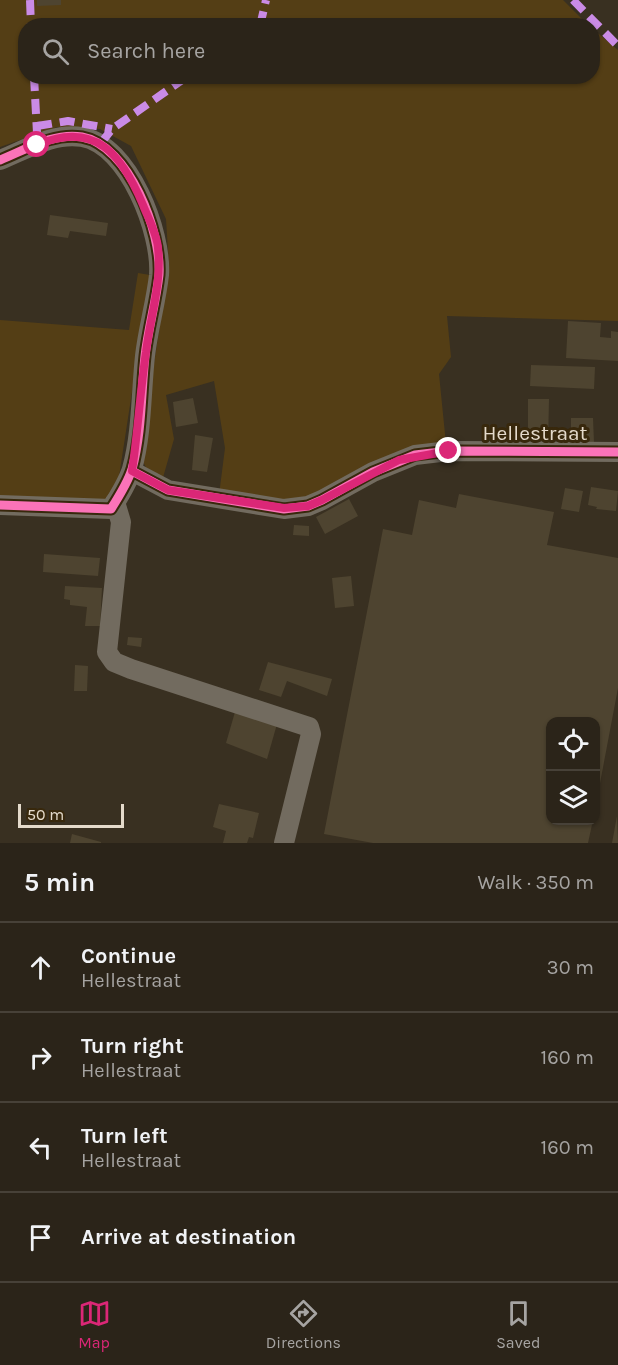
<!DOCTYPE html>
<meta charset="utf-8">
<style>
body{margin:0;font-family:Karla,sans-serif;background:#332c22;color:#f1f3f6}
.controls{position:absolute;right:18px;bottom:18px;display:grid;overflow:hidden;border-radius:12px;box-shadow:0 2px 4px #0004}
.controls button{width:54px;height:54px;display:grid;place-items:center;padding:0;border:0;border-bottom:2px solid #474138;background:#2b2419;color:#f1f3f6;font:30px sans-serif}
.scale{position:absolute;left:18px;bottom:15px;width:106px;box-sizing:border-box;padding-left:6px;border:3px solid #e4dacb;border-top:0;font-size:16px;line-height:21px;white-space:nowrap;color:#e4dacb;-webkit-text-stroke:4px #38280c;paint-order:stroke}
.stop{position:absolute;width:18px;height:18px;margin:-14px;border:4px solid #db2777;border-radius:50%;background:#fff}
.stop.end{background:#db2777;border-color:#fff;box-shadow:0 2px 6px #0008}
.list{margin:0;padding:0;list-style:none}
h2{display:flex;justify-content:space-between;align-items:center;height:78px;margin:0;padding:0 24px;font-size:26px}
h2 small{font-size:20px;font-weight:400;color:#a6a4a2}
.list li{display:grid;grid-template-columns:39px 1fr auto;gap:18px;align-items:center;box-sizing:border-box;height:90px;padding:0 24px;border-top:2px solid #474138}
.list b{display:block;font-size:22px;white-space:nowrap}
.list p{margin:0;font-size:20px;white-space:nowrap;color:#a6a4a2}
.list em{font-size:20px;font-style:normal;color:#a6a4a2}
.icon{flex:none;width:33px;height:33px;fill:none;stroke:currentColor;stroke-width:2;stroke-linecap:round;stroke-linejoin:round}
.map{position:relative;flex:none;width:618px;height:843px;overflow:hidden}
.search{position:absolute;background:#2b2419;box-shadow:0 2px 4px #0004;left:18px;right:18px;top:18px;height:66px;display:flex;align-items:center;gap:15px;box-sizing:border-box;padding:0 21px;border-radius:24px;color:#a6a4a2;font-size:22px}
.sheet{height:438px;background:#2b2419}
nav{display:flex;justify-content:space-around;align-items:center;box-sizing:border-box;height:84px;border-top:2px solid #474138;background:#2b2419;font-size:16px;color:#a6a4a2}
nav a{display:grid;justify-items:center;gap:3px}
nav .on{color:#db2777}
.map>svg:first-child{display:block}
</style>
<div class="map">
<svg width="618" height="843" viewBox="0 0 618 843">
<rect width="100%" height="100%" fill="#393021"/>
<g fill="#543e15">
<polygon points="0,0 563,0 588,25 26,26 26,76 592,76 593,29 618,50 618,321 447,316 451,357 439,374 446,444 306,499 279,502 219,495 225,448 214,381 166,395 174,439 162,481 148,472 140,455 169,266 166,219 131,146 100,129 57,127 0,147"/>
<polygon points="138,273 150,275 118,483 105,502 0,496 0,320 129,330"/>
</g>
<g fill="#4e4430">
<polygon points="37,0 61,0 61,5 37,6"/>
<polygon points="50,215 108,223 106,236 70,231 68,238 47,235"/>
<polygon points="568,321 601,323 600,337 611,338 611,331 618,332 618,361 566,358"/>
<polygon points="531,365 595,367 594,389 530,386"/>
<polygon points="193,398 198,423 176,427 173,402"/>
<polygon points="528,399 549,399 548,443 528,442"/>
<polygon points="571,418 593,418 594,443 571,444"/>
<polygon points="195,435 213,438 207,472 192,470"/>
<polygon points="591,487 618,491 616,511 596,509 597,507 588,505"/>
<polygon points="565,488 583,491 579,512 561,509"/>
<polygon points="459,494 554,512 547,545 618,558 618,688 597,799 596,722 550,722 550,820 593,820 588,843 373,843 324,834 383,529 412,535 419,500 456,508"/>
<polygon points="349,499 358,516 325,534 316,517"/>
<polygon points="294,525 309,526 309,536 293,535"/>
<polygon points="44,554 100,558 98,576 43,572"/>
<polygon points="351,576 354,606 335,608 332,578"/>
<polygon points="65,586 102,588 100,626 85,626 87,607 70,605 70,600 64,599"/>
<polygon points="128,637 142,638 141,647 127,645"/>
<polygon points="268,662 332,679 327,696 287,681 281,697 259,690"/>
<polygon points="75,665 88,666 87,691 74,691"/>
<polygon points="235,712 277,724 267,759 226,743"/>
<polygon points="219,804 259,813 253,838 249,837 247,843 223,843 226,831 213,827"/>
<polygon points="617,816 618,843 612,843"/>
<polygon points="72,834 101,842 101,843 70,843"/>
</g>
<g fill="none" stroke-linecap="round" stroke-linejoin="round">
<g stroke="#726b5f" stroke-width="20">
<path d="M0,160C25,150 54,132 82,137C129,145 162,233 159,275C156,302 148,329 145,356C141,393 142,433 132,469C128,482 118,498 111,509L0,505"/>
<polyline points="132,471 168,490 284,509 308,506 322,500 373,472 415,455 449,451 618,452"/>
<polyline points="115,502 121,522 107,652 114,662 131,669 309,727 311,734 284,843"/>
</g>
<g stroke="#ca8be6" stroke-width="8" stroke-dasharray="15 8" stroke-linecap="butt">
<polyline points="30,0 31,26"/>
<polyline points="573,0 618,46"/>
<polyline points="260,26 266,0"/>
<polyline points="34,76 37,133"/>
<polyline points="37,126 68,121 112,129"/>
<polyline points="101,143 112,129 188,76"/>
</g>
<g stroke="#38280c" stroke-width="13">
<g id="cycleway">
<path d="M0,160C25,150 54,132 82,137C129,145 162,233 159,275C156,302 148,329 145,356C141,393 142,433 132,469C128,482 118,498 111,509L0,505"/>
<polyline points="132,471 168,490 284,509 308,506 322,500 373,472 415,455 449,451 618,452"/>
</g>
</g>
<use href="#cycleway" stroke="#fb73b8" stroke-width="9"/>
</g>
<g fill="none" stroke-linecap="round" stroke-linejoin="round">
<path stroke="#db2777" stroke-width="8" d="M37,145C96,120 122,155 143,205C148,218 157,234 158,248C162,283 150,318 146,352C140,392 138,431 132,471L168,490L284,508L308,506L322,500L399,460L449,451"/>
</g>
<g text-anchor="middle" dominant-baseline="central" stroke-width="6" stroke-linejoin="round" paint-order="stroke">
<g font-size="21" fill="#e4dacb" stroke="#38280c">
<text x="535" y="433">Hellestraat</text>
</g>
</g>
</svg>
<div class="controls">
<button><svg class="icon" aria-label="locate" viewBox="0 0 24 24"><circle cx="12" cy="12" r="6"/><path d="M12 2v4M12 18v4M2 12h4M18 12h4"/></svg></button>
<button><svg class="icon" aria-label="layers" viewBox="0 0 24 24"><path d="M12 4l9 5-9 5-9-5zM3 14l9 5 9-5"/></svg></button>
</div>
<div class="scale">50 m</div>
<div class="stop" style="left:37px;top:145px"></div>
<div class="stop end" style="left:449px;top:451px"></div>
<div class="search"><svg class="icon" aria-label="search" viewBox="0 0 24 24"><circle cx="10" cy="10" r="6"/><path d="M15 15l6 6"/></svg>Search here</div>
</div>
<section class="sheet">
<h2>5 min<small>Walk · 350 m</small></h2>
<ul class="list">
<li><svg class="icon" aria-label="ahead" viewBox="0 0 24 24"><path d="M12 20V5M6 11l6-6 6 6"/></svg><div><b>Continue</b><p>Hellestraat</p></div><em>30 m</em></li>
<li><svg class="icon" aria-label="right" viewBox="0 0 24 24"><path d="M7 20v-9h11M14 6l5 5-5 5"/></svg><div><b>Turn right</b><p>Hellestraat</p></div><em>160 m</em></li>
<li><svg class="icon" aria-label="left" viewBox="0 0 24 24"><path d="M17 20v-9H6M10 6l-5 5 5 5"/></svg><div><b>Turn left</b><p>Hellestraat</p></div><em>160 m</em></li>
<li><svg class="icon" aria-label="arrive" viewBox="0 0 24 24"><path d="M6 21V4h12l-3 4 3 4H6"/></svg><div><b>Arrive at destination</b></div></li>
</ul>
</section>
<nav>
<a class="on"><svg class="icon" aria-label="map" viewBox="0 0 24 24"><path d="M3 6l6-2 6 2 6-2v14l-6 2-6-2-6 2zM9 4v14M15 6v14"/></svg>Map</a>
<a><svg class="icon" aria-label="directions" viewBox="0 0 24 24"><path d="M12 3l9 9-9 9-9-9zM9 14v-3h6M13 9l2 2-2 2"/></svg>Directions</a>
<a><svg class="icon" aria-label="saved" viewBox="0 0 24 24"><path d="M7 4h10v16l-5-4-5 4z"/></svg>Saved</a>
</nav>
